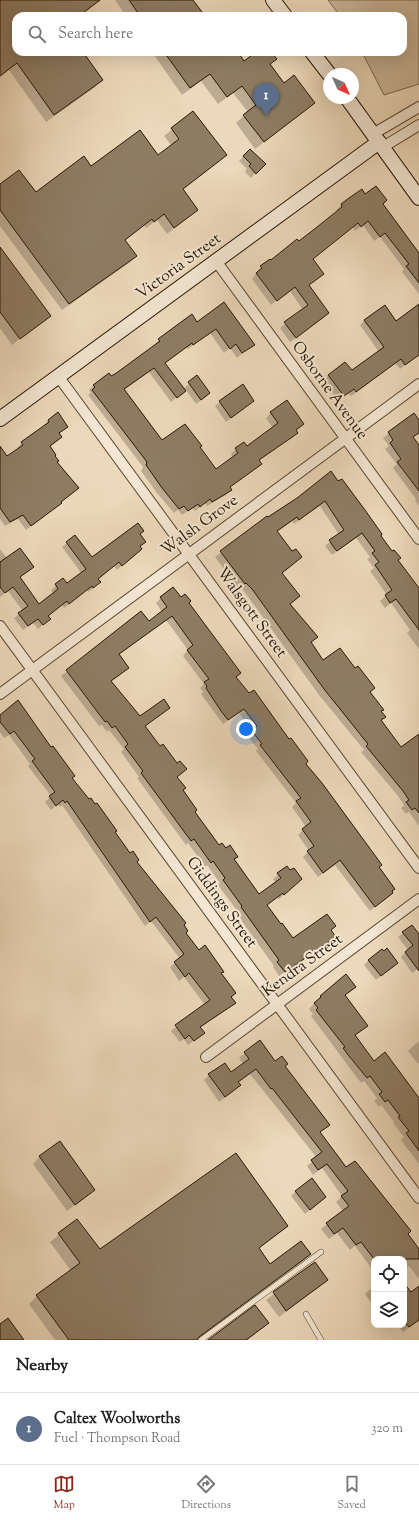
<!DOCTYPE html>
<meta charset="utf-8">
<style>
body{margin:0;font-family:"Sorts Mill Goudy",serif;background:#f2f2f2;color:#222}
.controls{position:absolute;right:12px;bottom:12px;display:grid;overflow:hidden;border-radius:8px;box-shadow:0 4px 16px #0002}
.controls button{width:36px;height:36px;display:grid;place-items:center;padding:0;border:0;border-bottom:1px solid #e0e0e0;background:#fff;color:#222;font:20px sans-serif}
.compass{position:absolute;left:323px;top:68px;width:36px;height:36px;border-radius:50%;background:#fff;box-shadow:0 4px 16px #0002;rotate:135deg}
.you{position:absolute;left:246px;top:729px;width:14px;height:14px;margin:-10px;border:3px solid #fff;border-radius:50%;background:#1a73e8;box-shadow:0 0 0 6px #1a73e833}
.badge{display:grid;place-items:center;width:26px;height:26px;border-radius:50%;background:#8f2418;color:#fff;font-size:13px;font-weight:700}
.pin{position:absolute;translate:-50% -33px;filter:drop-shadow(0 1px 2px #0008)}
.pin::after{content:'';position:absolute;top:21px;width:14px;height:12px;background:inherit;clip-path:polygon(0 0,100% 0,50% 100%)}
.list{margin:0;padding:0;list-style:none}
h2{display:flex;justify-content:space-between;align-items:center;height:52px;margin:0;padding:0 16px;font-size:17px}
h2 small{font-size:13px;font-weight:400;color:#767676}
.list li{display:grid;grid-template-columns:26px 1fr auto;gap:12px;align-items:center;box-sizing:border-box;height:72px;padding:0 16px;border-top:1px solid #e0e0e0}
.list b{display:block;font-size:15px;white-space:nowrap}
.list p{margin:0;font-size:13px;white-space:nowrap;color:#767676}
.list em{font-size:13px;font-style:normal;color:#767676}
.icon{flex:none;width:22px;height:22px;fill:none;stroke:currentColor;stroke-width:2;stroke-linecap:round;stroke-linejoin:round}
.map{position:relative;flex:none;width:419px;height:1340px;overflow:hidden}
.search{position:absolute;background:#fff;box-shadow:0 4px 16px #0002;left:12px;right:12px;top:12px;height:44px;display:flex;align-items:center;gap:10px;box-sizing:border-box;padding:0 14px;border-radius:12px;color:#767676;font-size:15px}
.sheet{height:124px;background:#fff}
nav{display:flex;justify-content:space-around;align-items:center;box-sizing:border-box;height:56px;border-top:1px solid #e0e0e0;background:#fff;font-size:11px;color:#767676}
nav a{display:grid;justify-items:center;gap:2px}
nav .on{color:#8f2418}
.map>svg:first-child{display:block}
</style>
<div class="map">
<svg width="419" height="1340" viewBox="0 0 419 1340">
<rect width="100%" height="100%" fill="#ecd8ba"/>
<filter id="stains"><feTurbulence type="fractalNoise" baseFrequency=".005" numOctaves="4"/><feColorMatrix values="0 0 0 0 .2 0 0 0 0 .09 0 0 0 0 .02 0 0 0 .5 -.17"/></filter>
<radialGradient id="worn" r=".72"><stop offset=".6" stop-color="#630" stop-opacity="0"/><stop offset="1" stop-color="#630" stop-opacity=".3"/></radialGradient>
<polygon fill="#cbb79b" stroke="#7a6850" points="328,0 419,0 419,84 384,95 362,52 403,52 403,16 340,16"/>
<g fill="#0003">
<polygon points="0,0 101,0 80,16 16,16 16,52 82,52 102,80 94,88 46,122 9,70 0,77"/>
<polygon points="115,0 192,0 203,16 208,12 210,16 126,16"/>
<polygon points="152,52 237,52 244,62 258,52 270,52 275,59 269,65 283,84 314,103 255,149 236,123 248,112 233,93 218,104 201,81 182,95"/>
<polygon points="193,112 226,155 182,190 197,210 167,234 157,220 146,228 144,225 124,241 136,256 129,263 62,310 0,226 0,185 35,194 91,167 158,157 172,146 164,136"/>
<polygon points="250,150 264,164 251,178 245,172 247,169 239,161"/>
<polygon points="365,195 382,204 419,255 419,294 402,272 404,269 380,237 374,241 363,225 355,231 353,227 312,259 308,286 323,318 290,342 280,328 303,310 290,291 271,305 252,279 261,267 299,242 338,212 336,210 349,199"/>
<polygon points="0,248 50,316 12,345 0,328"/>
<polygon points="223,303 253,344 237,358 230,348 224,353 210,333 188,349 186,347 164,364 183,389 197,377 209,393 204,398 196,404 186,390 171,402 149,372 124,390 162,441 199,447 215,471 233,458 231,454 243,443 246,447 273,428 266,418 271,413 303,424 295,431 297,433 292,438 258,461 261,464 229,488 231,490 226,495 207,506 205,503 195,511 192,508 182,515 178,510 174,513 157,493 141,471 143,467 88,395 91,393 89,390 94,385 116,375 155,345 159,340 197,324"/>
<polygon points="419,305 419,348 417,356 400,369 395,363 354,394 351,396 348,393 338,400 324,380 329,375 352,372 379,352 360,325 365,320 396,322"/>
<polygon points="220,402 248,405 226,422 215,406"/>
<polygon points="413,414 419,422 419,433 412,438 419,447 419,506 415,500 416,499 393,468 397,464 385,449 389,446 383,438"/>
<polygon points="48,420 67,427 59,434 61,437 50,447 56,462 60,503 26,530 18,519 5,526 0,519 0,459 7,457 18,449 17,448 22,443 44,426"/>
<polygon points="331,473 419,589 419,649 407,633 410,630 391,603 385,608 380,601 387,595 370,571 374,568 367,559 370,557 356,538 332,555 325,546 339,535 320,506 294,524 292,521 277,532 292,553 301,557 282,573 299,596 290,604 316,637 310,643 323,661 355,670 374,688 369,693 384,717 380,721 401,749 419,742 419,826 409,812 406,814 401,808 404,805 398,796 361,752 364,750 319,695 241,587 239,589 215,557 267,518 268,519 298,499"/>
<polygon points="139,534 145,541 124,564 117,570 114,566 97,579 100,582 95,587 88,592 87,590 64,608 62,605 48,616 50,619 38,629 33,623 23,630 14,618 23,611 8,591 0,597 0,549 7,558 33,567 19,578 39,605 54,594 51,590 63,580 67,584 82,574 62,547 75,536 92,559"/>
<polygon points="161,598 180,598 188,603 240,673 235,678 305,764 392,893 370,911 335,865 318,877 303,857 309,851 298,835 306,827 292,807 296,803 256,751 258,749 247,736 252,731 239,713 223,724 201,694 203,692 200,688 204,684 183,656 188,650 166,620 119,655 128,668 110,682 140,718 169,707 144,727 176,777 194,812 219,846 237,856 234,860 259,895 276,883 273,879 287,867 296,884 279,899 277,897 266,905 293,940 335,926 330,931 334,937 329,942 279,976 273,967 274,966 236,913 238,912 218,885 220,883 207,865 205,867 188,843 186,845 137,778 139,777 121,752 124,749 109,730 107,732 102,725 99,726 61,676 141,612 149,623 162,612 156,603"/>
<polygon points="18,701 71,778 183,925 184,933 199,951 220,974 235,1003 200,1028 199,1037 188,1045 184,1039 180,1042 171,1031 205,1005 184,977 179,981 170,967 180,959 151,921 145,926 62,805 60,807 58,804 51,810 45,802 51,796 28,766 30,764 9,735 4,738 0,732 0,715"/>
<polygon points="403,933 419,936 419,968 412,973 401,957 408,950 398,937"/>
<polygon points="369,960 397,963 376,980 364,965"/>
<polygon points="354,987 345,996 367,1026 355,1036 374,1062 419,1100 419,1164 401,1140 404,1137 393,1123 394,1122 381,1105 379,1107 374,1101 377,1098 364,1081 361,1083 311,1016 313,1014 309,1009 321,996"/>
<polygon points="260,1041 275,1062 284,1067 329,1124 319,1133 346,1169 407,1234 419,1251 419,1279 409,1266 404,1270 404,1259 374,1259 374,1272 355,1246 350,1250 337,1233 329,1239 321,1229 343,1211 336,1202 342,1196 322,1168 313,1175 307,1166 317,1158 250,1074 238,1083 240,1085 234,1091 219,1102 204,1080 209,1075 231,1073 243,1064 239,1058"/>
<polygon points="419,1041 419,1063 418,1064 408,1051"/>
<polygon points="40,1156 94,1190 67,1211 33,1164"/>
<polygon points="296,1191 320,1201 305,1214 291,1196"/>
<polygon points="77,1220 100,1250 287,1226 258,1249 270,1265 310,1254 302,1262 197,1340 55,1340 29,1304 37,1296 71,1271 50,1242"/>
<polygon points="314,1263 327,1280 279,1317 266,1300"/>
<polygon points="404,1285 411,1294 419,1287 419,1320 403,1332 398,1325 404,1325"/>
<polygon points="374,1286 374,1307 365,1294"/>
<polygon points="268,1323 248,1340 209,1340"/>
</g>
<g fill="#8e7c63" stroke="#281805">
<polygon points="0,0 100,0 79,16 16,16 16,52 83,52 103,80 54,115 17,63 0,76"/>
<polygon points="129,0 193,0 205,16 140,16"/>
<polygon points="164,52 238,52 244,61 256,52 271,52 277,59 270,64 284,83 294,75 315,103 264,142 243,115 256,105 242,86 227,97 210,74 190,88"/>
<polygon points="193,111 227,155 183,189 198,210 174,228 164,214 154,222 152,219 125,240 137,256 69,304 0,210 0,184 19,170 36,192 84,156 91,166 140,130 158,155 179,139 171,128"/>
<polygon points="250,149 266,164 256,174 249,166 251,164 243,156"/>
<polygon points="376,186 387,200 383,204 419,253 419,283 406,266 409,264 385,233 380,237 368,221 361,227 358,223 313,259 324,274 309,285 329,313 296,338 284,322 308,305 295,287 277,301 256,273 262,268 260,266 270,259 271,260 297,239 299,241 317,227 342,207 341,204 349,198 362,189 365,194"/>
<polygon points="0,247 51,316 20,339 0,312"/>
<polygon points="224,302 255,345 242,353 236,344 230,349 216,329 193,345 192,343 165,363 186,391 177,398 154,368 124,389 162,440 185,424 202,446 200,447 216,469 238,453 235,448 244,442 247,446 278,423 270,412 287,400 304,424 296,430 298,433 259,460 262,464 230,487 232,490 212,502 210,499 200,507 198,504 188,511 184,506 179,509 162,488 146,465 147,462 92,390 95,387 93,385 109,373 111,376 115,374 160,341 158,339 192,314 197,322"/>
<polygon points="419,304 419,355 405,365 401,359 360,389 356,392 354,389 344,396 328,375 345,362 352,370 384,347 364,320 385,305 396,321"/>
<polygon points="197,375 210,393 201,400 188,382"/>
<polygon points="243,384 254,401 231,418 219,401"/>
<polygon points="58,412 68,427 59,433 62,437 50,446 56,455 55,456 59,461 57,462 79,488 61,502 62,503 31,526 23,515 10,522 0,508 0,446 7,456 23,445 21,442 49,422 48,420"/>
<polygon points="414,413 419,420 419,433 413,437 419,445 419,491 397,462 401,459 390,443 393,440 388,432"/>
<polygon points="331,471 338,481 342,479 365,510 382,534 381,536 392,551 394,550 401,558 398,560 419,588 419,630 396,599 390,603 385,595 392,590 375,565 379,562 372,553 375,551 362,533 337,551 335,549 329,540 344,530 325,501 299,520 297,517 277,531 292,551 296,549 302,557 282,573 300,596 290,604 318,637 311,642 323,660 340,648 355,668 358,666 375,688 370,692 384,710 381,711 386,717 381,720 401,747 419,734 419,813 415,808 412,810 406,802 409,800 403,791 366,746 368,744 324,689 252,589 246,583 245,584 220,551 267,516 268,517 297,498"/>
<polygon points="138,523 144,531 140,534 146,542 140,546 142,549 122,566 119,562 98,579 101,582 93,588 92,586 69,604 67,601 48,616 51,619 43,625 38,619 28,626 18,613 28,606 13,587 5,593 0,587 0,562 20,548 34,567 20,577 39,604 58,589 55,584 63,578 67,583 86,569 66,542 75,535 92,557"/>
<polygon points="173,587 181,597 185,594 191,601 189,603 241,673 236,677 249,693 254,690 289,739 291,738 308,761 306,764 322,783 382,865 379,867 395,889 392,891 393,893 375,907 340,860 323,873 307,851 314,846 302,829 311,822 296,801 301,798 260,745 262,744 251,730 257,726 244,709 228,720 221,711 206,688 207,686 204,682 209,679 187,650 193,645 172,616 119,654 129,668 111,681 140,716 164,699 170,708 145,726 160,746 163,744 177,763 180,761 187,769 177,777 186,788 183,790 197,810 195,812 219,845 222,843 226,848 230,845 238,857 234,859 259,894 281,878 277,873 287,866 290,870 294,868 302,879 284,895 283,893 267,905 281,924 282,923 293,938 327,914 336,926 331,930 336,937 285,972 277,962 279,960 241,907 242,906 223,880 225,878 213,861 211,863 194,839 191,841 141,773 143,771 125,747 128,744 115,726 112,728 107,721 105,722 66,670 141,611 149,621 167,607 160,597"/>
<polygon points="18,700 51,747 53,746 75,776 72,778 89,799 91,798 95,804 97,803 117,831 115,832 130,853 133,851 139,860 137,862 186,923 184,925 188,931 186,933 199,950 205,945 224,972 221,973 236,993 231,997 236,1003 200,1027 205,1033 194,1041 189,1035 185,1039 175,1025 210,1000 189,973 185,977 174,962 184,954 156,917 150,922 67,801 65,803 63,800 56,806 49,796 55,792 32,761 35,759 14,731 10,734 0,722 0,715"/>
<polygon points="412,925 419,934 419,971 405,952 413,945 402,932"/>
<polygon points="387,948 398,963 381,976 368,960 382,949 384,951"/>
<polygon points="346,974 356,987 345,995 368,1026 355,1035 374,1061 385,1052 419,1098 419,1151 406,1133 409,1131 398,1117 400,1116 388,1100 385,1102 379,1094 382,1092 370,1076 367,1078 349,1056 343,1048 345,1047 316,1010 318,1008 314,1003 321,997 320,996"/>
<polygon points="260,1040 275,1061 282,1056 288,1064 285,1066 330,1125 320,1132 346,1167 355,1161 356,1162 411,1231 408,1234 419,1249 419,1259 374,1259 361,1242 356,1245 343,1228 334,1234 326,1223 349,1206 341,1196 348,1191 327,1164 318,1170 311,1160 322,1152 272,1088 271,1089 256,1069 238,1082 241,1085 225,1097 208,1074 225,1063 231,1072 249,1059 244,1052"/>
<polygon points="60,1141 95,1190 75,1205 39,1156"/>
<polygon points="236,1153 288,1226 259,1248 270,1264 301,1241 311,1254 199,1337 197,1340 69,1340 36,1295 80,1263 58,1233 77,1219 100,1249"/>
<polygon points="312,1178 326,1197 310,1210 295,1191"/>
<polygon points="315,1262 328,1280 286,1311 273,1292"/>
<polygon points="404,1283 411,1292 419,1286 419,1320 409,1327 404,1321"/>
<polygon points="255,1305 269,1323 246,1340 208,1340"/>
<polygon points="8,1318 24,1340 0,1340 0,1324"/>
</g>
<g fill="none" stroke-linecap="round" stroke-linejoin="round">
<g stroke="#594832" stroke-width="6">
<g id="lane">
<polyline points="306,1314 321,1340"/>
<polyline points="201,1340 321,1252"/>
</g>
</g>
<g stroke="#594832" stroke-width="12">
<g id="street">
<polyline points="373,134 419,107"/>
<polyline points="383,147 419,125"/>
<polyline points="216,261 419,539"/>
<polyline points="58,376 419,868"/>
<polyline points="0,626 419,1198"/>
<polyline points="0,694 419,384"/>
<polyline points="206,1057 419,899"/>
</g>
</g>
<g stroke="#281805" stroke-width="16">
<g id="secondary">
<polyline points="273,0 285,16"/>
<polyline points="312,52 329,74"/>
<polyline points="347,98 419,198"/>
<polyline points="0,419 379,142"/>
</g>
</g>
<use href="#lane" stroke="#f3e6d2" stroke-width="5"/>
<use href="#street" stroke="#f3e6d2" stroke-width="10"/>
<use href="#secondary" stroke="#f3e6d2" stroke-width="14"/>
</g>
<g text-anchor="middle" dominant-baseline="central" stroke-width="4" stroke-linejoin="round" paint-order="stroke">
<g font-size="16" fill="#281805" stroke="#f3e6d2">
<text transform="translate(179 267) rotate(-36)">Victoria Street</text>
<text transform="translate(329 391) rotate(54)">Osborne Avenue</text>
<text transform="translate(200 526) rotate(-36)">Walsh Grove</text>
<text transform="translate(251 613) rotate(54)">Walsgott Street</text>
<text transform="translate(221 903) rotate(54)">Giddings Street</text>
<text transform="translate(303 966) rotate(-36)">Kendra Street</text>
</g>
</g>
<rect width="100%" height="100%" filter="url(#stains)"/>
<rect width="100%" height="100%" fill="url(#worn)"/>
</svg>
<div class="controls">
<button><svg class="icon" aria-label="locate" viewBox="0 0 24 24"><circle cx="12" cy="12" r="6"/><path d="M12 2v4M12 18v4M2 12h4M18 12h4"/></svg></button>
<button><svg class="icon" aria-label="layers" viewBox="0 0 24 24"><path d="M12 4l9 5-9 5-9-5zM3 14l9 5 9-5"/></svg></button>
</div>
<svg class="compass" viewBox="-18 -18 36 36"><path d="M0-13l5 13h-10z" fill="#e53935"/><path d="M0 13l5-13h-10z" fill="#767676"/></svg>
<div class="you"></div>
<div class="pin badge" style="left:266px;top:116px;background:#5c6f8a">1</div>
<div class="search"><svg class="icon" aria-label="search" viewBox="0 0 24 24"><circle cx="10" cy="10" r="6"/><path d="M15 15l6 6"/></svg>Search here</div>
</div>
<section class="sheet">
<h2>Nearby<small></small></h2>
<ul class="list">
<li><span class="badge" style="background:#5c6f8a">1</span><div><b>Caltex Woolworths</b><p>Fuel · Thompson Road</p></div><em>320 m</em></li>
</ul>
</section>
<nav>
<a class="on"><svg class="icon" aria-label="map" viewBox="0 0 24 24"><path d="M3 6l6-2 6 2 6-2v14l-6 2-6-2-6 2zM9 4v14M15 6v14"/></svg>Map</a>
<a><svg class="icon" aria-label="directions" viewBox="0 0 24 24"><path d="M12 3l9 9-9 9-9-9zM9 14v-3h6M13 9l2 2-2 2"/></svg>Directions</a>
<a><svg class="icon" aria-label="saved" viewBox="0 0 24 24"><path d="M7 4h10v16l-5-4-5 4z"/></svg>Saved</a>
</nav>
